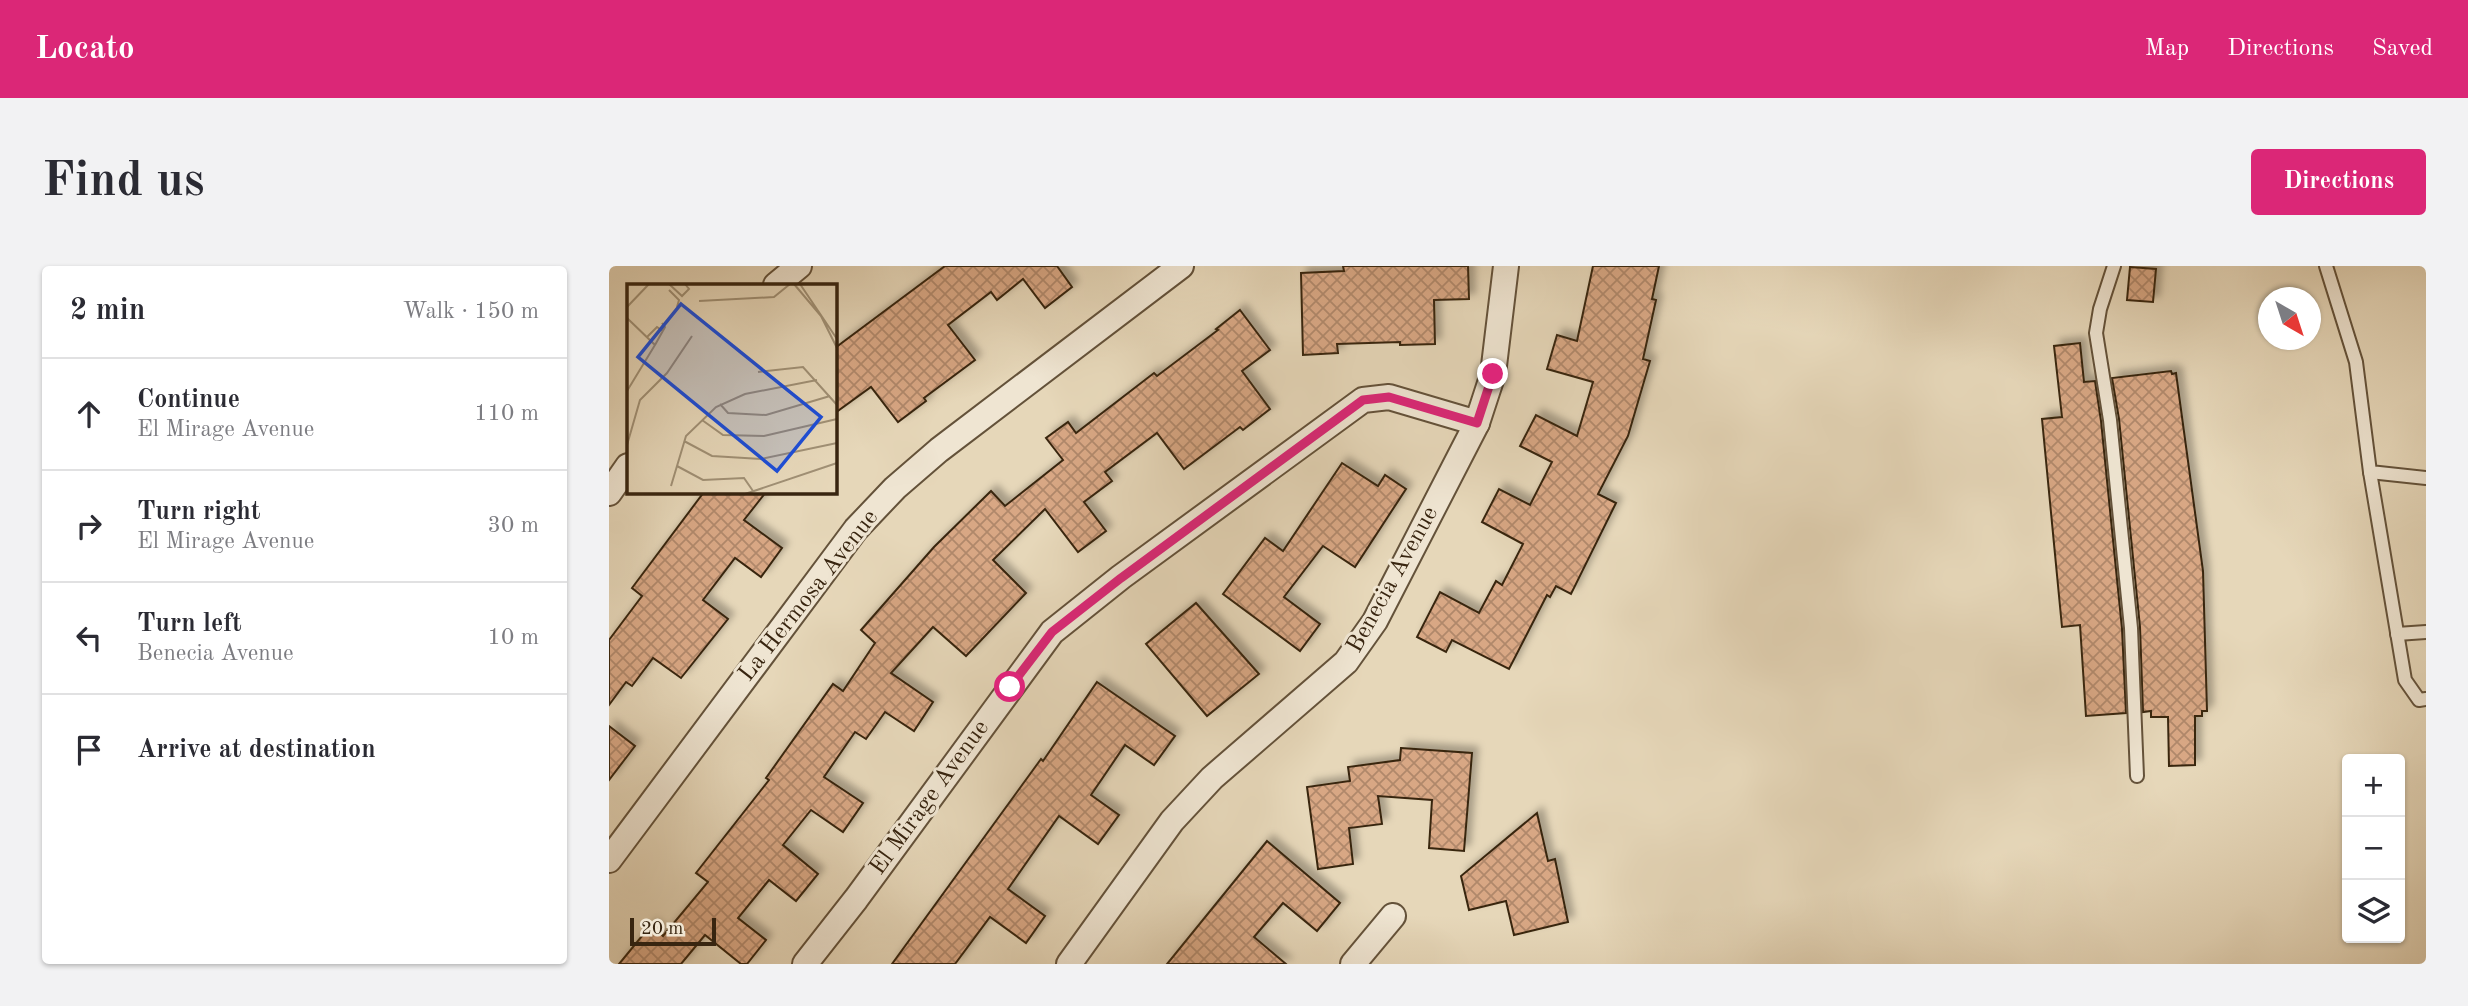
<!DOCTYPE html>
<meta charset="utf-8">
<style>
body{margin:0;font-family:"Old Standard TT",serif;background:#f2f2f3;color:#2b2b33}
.controls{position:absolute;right:21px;bottom:21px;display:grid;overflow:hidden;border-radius:7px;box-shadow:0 2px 5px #0004}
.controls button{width:63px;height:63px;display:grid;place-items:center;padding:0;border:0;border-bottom:2px solid #e1e1e2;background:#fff;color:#2b2b33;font:35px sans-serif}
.compass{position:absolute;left:1649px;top:21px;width:63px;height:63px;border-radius:50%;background:#fff;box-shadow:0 2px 5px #0004;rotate:141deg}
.scale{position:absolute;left:21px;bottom:18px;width:86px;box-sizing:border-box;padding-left:7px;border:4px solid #382510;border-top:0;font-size:19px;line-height:24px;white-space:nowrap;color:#382510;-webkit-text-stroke:5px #efe5d2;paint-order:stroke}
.stop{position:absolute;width:21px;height:21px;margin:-16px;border:5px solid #db2777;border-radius:50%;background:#fff}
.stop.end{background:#db2777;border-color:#fff;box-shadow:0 2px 7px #0008}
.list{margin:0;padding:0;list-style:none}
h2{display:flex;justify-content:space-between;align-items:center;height:91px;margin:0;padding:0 28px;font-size:30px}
h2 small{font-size:23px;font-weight:400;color:#7c7c81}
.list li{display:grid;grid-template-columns:46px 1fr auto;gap:21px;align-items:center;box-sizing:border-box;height:112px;padding:0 28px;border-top:2px solid #e1e1e2}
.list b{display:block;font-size:26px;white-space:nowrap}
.list p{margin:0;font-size:23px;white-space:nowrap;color:#7c7c81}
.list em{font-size:23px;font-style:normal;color:#7c7c81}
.icon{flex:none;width:38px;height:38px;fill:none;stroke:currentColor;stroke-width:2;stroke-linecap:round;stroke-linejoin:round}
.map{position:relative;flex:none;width:1817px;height:698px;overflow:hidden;border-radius:7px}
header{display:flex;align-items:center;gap:42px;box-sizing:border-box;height:98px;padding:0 35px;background:#db2777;color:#fff}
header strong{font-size:33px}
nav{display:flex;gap:38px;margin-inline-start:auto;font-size:24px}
.intro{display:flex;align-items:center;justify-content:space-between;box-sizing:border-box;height:168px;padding:0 42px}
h1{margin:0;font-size:49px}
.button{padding:18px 32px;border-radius:7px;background:#db2777;color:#fff;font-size:24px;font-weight:700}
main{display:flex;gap:42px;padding:0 42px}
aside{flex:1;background:#fff;border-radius:7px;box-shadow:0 2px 5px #0004}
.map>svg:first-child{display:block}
</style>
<header>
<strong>Locato</strong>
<nav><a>Map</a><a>Directions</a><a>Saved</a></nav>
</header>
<div class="intro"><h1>Find us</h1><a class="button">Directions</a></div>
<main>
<aside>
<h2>2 min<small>Walk · 150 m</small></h2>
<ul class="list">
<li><svg class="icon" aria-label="ahead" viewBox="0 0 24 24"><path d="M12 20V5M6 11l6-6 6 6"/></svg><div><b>Continue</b><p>El Mirage Avenue</p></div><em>110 m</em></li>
<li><svg class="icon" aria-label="right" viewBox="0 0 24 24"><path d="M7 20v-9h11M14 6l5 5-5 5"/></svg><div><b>Turn right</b><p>El Mirage Avenue</p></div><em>30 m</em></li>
<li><svg class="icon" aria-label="left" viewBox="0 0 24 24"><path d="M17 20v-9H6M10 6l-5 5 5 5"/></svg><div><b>Turn left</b><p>Benecia Avenue</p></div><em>10 m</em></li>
<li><svg class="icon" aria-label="arrive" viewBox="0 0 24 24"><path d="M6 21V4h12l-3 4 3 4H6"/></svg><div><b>Arrive at destination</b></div></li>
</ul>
</aside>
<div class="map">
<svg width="1817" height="698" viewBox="0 0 1817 698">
<defs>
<pattern id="building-cross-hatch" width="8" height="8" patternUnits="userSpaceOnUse" patternTransform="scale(1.75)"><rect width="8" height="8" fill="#d8a784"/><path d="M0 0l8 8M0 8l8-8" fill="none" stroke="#b0886b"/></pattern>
<filter id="shadow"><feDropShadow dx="6" dy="-6" stdDeviation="3.5" flood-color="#0004"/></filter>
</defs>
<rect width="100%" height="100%" fill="#e6d7b9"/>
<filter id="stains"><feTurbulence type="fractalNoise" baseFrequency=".00286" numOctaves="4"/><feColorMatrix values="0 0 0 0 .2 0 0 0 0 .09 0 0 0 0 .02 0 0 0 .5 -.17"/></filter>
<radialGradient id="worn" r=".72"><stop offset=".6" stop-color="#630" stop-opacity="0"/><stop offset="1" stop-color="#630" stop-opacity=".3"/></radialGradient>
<g fill="url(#building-cross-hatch)" stroke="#382510" stroke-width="2" filter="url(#shadow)">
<polygon points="336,0 448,0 463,21 436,42 414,13 388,34 382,26 339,59 366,94 315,132 317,135 289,156 262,121 226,147 226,82"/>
<polygon points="734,0 859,0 860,33 825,34 826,78 791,79 791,76 728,78 729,87 694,89 692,7 735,5"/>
<polygon points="984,0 1050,0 1043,33 1047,34 1034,93 1041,95 1019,170 989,228 1007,237 962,328 947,320 941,331 938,329 900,403 843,374 837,386 808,371 831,326 870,347 887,315 893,319 914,278 873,256 890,223 921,239 943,196 911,180 927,149 968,170 984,116 938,103 948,69 968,75"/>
<polygon points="1521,1 1547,3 1544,36 1518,34"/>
<polygon points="631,44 661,84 633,105 661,143 634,164 631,161 575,203 548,167 496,206 503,215 475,236 497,265 469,286 436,243 384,294 417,327 357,390 324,361 282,407 324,436 305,465 276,446 257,473 246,466 215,511 254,537 234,566 202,544 174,579 209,608 187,635 160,614 129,652 157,674 138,698 132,698 96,669 72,698 10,698 42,659 54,670 99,616 87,607 160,514 157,512 224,418 234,425 266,377 252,364 325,281 382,225 396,240 454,194 437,172 459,156 467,167 545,107 548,110 609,64 607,63"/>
<polygon points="1471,77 1475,116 1486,115 1492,155 1513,363 1517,447 1477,450 1471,359 1453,361 1433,153 1453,151 1445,80"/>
<polygon points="1562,105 1563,108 1567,107 1594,305 1598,445 1593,445 1593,450 1586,450 1586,499 1560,500 1559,451 1542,451 1542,445 1534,446 1531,361 1510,153 1503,112"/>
<polygon points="733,197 769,220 776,209 797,223 746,301 714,280 675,331 711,358 691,385 614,328 656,272 674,285"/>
<polygon points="95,226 157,226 135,254 173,282 152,311 126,292 94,334 119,353 72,412 44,392 23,420 17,416 0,439 0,374 33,330 23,322"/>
<polygon points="587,337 650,408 598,450 537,378"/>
<polygon points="488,416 566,470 545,499 516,479 482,529 510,549 489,578 450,550 399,623 436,650 417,677 381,651 346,698 283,698 432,493 434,495"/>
<polygon points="0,460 26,480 0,514"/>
<polygon points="792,482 863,487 855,585 820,582 823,534 769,530 773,558 740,562 744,598 709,603 698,521 741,515 739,501 791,494"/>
<polygon points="928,547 939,595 946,593 959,656 905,669 897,635 860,644 852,610"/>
<polygon points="658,575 731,637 708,665 674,637 645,671 677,698 558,698"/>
</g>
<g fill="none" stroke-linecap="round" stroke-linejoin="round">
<g stroke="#64523a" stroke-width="16">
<g id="service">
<polyline points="1505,0 1491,43 1487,67 1501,154 1522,362 1528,510"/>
<polyline points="1717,0 1747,96 1761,206 1817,212"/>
<polyline points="1761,206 1796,414 1810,434 1817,433"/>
<polyline points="1788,368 1817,366"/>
</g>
</g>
<g stroke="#64523a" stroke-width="28">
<g id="minor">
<polyline points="167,19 190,0"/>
<polyline points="0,227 19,200"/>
<polyline points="0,594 247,263 286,222 330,184 572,0"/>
<polyline points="196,698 247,633 443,366 512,311 754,134 780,131 868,157"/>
<polyline points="460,698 563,555 603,512 737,396 766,355 868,157 884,108 897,0"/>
<polyline points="744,698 784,650"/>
</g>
</g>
<use href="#service" stroke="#efe5d2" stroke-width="12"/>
<use href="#minor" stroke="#efe5d2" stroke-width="24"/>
</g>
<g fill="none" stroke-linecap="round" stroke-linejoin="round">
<polyline stroke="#db2777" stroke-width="9" points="401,421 443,366 512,312 754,134 780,131 868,157 884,108"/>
</g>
<g text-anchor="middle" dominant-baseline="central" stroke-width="6" stroke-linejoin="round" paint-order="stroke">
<g font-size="24" fill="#382510" stroke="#efe5d2">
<text transform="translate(784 314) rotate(-61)">Benecia Avenue</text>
<text transform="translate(200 330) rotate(-52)">La Hermosa Avenue</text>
<text transform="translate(321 532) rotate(-54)">El Mirage Avenue</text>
</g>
</g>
<g transform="translate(18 18)">
<rect width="210" height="210" fill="#e6d7b9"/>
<path fill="none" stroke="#a09075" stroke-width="2" d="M42,0L55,12L62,5L58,0M167,0L194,32L210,64M173,0L210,55M42,6L52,16L50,23M72,17L147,13L163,0M0,23L22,0M0,34L28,61L0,107M20,53L30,43L36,47M28,61L38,43L35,39M131,88L176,83L210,121M93,120L101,129L139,131L203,112M75,136L96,151L137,152L210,135M57,157L85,172L134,175L210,159M0,161L13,116L40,89L65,52M50,182L76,196L117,194L126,207M44,202L59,152L89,123L118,110L190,96M118,210L210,179"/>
<path fill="#1d4ed8" fill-opacity="0.15" stroke="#1d4ed8" stroke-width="3.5" d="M54,20L194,133L150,187L11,73Z"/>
<rect width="210" height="210" fill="none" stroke="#382510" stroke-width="3.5"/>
</g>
<rect width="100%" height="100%" filter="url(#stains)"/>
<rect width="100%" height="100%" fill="url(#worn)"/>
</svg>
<div class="controls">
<button>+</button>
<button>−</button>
<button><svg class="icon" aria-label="layers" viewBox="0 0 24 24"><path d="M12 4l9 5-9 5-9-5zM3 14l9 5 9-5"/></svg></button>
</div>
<svg class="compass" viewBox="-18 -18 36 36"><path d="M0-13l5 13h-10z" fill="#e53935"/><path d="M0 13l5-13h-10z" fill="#7c7c81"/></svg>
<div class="scale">20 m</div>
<div class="stop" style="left:401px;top:421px"></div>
<div class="stop end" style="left:884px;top:108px"></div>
</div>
</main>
